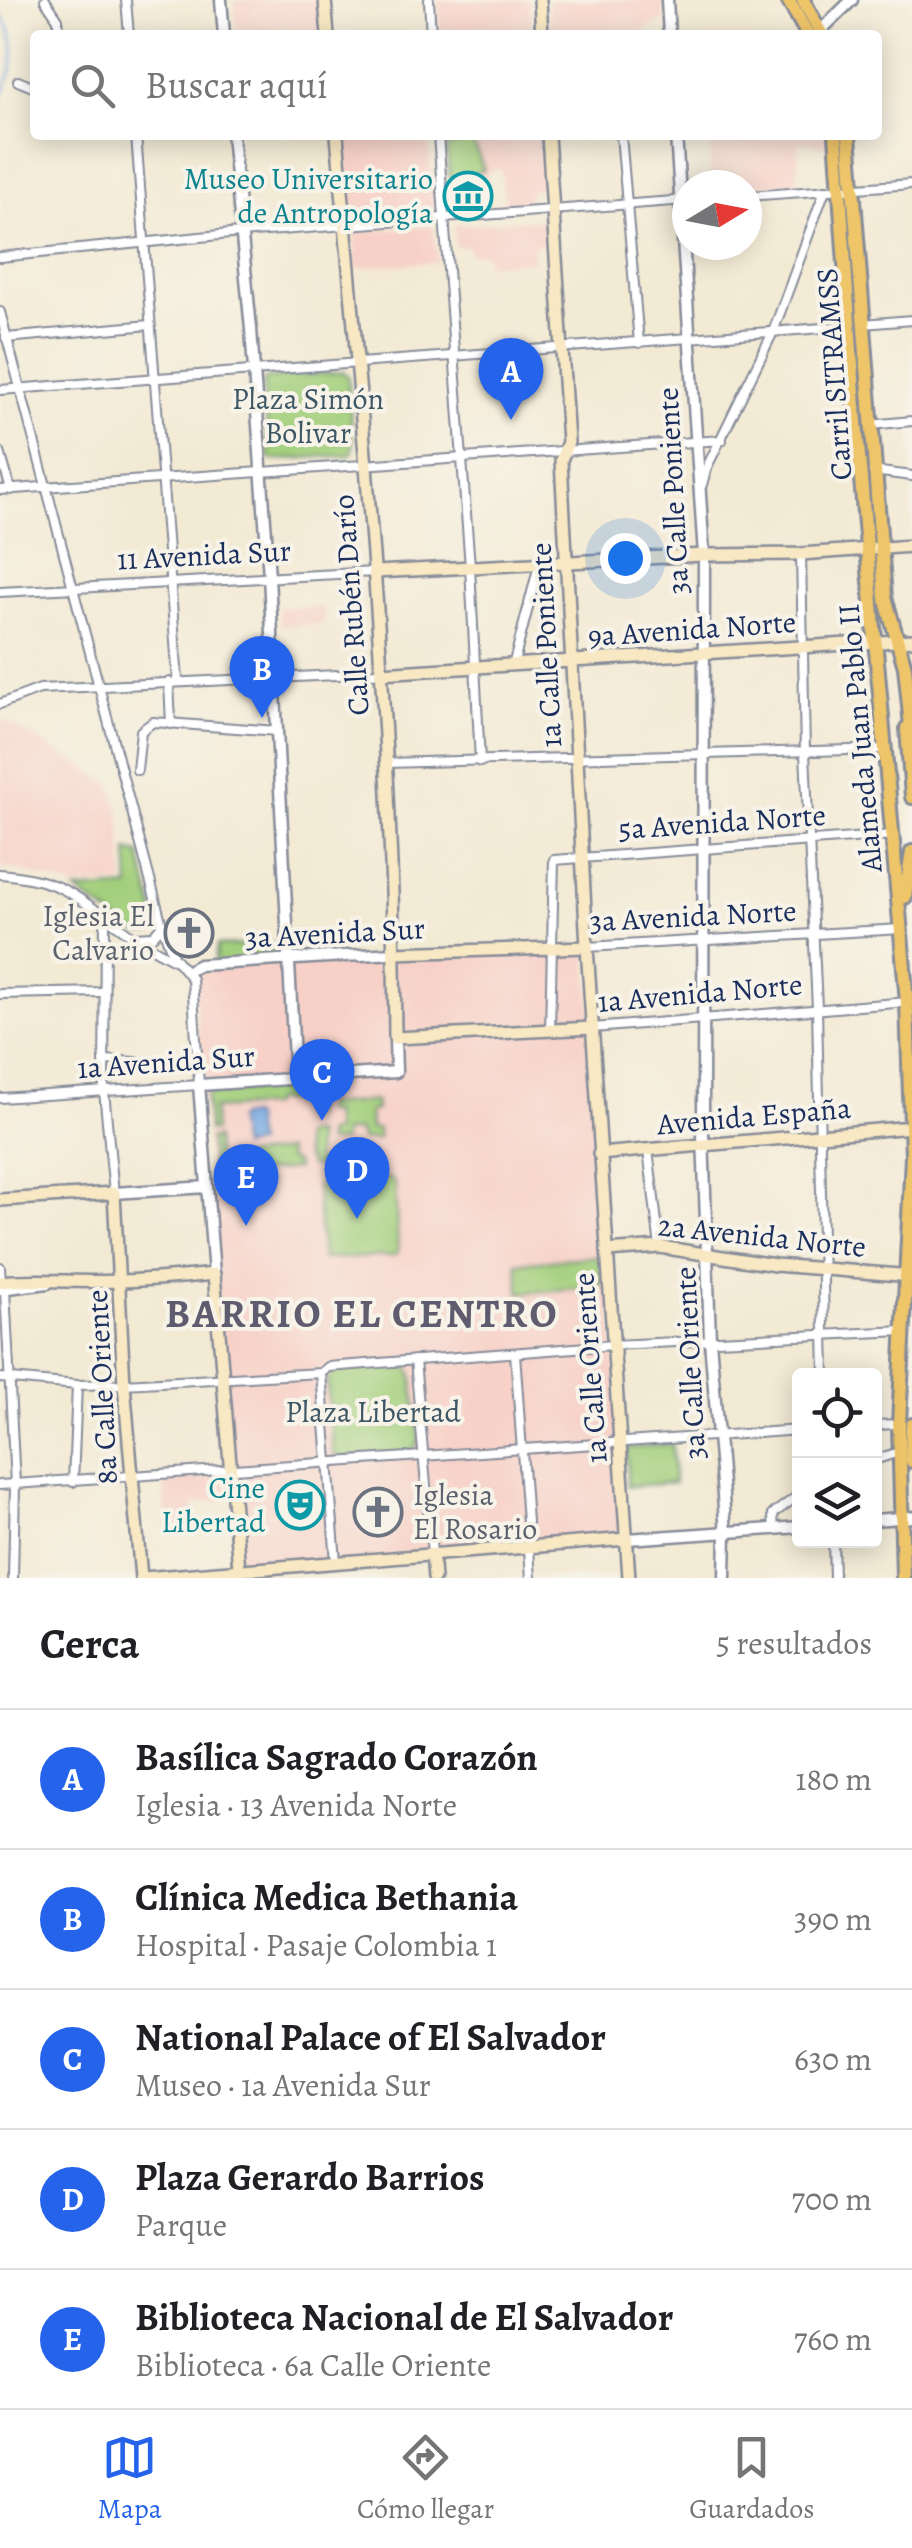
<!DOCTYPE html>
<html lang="es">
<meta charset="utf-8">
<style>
body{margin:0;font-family:Alegreya,serif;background:#f6f6f6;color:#202124}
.controls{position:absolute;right:30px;bottom:30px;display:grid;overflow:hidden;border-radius:10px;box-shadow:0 5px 25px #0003}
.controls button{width:90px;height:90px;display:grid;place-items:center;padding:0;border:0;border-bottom:2px solid #e0e0e0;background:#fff;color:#202124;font:50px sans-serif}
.compass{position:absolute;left:672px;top:170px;width:90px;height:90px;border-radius:50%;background:#fff;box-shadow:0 5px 25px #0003;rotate:80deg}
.you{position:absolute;left:625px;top:558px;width:35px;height:35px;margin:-25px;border:8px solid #fff;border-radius:50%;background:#1a73e8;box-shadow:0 0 0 15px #1a73e833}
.badge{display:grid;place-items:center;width:65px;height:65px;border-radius:50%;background:#2563eb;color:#fff;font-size:32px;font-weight:700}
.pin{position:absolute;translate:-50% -82px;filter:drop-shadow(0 2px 5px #0008)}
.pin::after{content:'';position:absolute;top:52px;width:35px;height:30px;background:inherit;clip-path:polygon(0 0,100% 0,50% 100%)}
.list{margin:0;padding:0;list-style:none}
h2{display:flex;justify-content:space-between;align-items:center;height:130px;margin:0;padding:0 40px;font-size:42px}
h2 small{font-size:32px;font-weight:400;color:#757577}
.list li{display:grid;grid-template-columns:65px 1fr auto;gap:30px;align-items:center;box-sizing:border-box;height:140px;padding:0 40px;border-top:2px solid #e0e0e0}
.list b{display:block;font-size:38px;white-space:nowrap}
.list p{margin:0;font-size:32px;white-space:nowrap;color:#757577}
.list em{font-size:32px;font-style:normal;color:#757577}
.icon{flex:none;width:55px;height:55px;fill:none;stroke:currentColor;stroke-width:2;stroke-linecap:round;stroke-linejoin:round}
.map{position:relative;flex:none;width:912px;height:1578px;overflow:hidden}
.search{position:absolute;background:#fff;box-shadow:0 5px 25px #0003;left:30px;right:30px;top:30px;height:110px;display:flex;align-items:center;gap:25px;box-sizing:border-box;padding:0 35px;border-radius:10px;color:#757577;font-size:38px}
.sheet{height:830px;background:#fff}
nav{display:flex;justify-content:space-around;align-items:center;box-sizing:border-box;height:140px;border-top:2px solid #e0e0e0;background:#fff;font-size:28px;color:#757577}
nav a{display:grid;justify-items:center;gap:5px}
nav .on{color:#2563eb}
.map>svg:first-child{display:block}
</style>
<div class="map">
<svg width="912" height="1578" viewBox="0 0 912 1578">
<rect width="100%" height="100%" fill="#f7f3e8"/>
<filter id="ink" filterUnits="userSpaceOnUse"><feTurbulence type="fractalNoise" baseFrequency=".01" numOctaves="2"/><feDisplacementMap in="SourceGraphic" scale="20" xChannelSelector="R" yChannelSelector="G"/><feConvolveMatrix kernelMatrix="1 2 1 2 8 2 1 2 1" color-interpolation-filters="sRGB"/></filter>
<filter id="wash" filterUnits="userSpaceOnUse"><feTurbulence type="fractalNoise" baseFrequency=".0048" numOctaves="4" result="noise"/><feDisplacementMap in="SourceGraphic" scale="40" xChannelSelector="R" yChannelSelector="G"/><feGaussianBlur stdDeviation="2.25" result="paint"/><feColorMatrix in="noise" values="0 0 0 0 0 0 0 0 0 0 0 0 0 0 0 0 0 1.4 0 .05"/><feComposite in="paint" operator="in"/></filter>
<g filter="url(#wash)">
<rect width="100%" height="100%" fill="#f3ead4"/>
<g fill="#f7d1c8">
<polygon points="234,0 318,0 321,35 236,35"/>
<polygon points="438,0 529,0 533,35 440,35"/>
<polygon points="547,0 662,0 664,20 633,35 595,32 549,35"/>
<polygon points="343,135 428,135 434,210 431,213 352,220"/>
<polygon points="481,135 540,135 543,187 529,191 530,204 505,206 501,168 487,172 490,206 452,207 446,147"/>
<polygon points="711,135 832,135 832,148 799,142 797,182 747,187 709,185"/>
<polygon points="546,219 549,244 532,245 533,261 487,264 486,253 469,254 468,246 455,247 454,227 456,225"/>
<polygon points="433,226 438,262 355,268 354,232"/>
<polygon points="278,607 323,607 324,624 280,626"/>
<polygon points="0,718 111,783 120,813 125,883 74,887 19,870 0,868"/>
<polygon points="587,947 627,1539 239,1569 193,967"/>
<polygon points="227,1476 228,1500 194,1503 196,1532 167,1534 164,1481"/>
</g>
<g fill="#a3cf7c" stroke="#5f7f6d" stroke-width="2.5">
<polygon points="472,139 484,170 450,180 446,147"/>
<polygon points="344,372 348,376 353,451 350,455 272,460 269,457 263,381 267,378"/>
<polygon points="128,851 140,854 158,924 151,933 135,933 76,891 130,887"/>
<polygon points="289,944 288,961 215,965 217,946"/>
<polygon points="340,1080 340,1084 310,1086 313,1115 302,1115 299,1095 304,1091 305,1083"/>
<polygon points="293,1086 294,1100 273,1101 271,1106 213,1109 214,1131 208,1131 206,1098 209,1093"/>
<polygon points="375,1101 376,1110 369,1111 370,1129 377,1129 378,1139 361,1140 359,1131 343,1132 343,1141 327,1143 326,1133 334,1132 332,1113 324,1113 324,1105"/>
<polygon points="305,1134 315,1134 316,1163 347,1160 347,1165 311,1167 304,1155 302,1138"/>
<polygon points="215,1138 217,1160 286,1151 288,1160 295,1163 296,1169 217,1176 212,1171 209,1139"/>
<polygon points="389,1178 395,1183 398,1253 392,1256 322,1259 316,1186"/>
<polygon points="599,1256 602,1286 520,1293 517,1263"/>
<polygon points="401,1364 409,1367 413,1376 419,1441 412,1453 338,1458 333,1452 327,1382 330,1374 338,1369"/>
<polygon points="672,1444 674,1483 627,1486 627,1448"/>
</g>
<polygon fill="#74a8e1" stroke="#486ca0" stroke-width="2.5" points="250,1116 253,1119 256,1144 241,1148 236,1120 239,1117"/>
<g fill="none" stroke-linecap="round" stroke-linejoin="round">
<path stroke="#74a8e1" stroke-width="2.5" d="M0,14C21,40 15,70 0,98"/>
</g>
</g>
<g filter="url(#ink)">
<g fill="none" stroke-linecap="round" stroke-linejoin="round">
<g stroke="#878c99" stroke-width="12">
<g id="minor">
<polyline points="45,0 58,19 58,35"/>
<polyline points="126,0 129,35"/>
<polyline points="429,0 431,35"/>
<polyline points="18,81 35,88"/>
<polyline points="136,135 178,681"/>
<polyline points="438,135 470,567 480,762"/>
<polyline points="621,135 639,343"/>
<polyline points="747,196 912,184"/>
<polyline points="0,257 240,233 687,200"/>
<polyline points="0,312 162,925 173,956 192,979 199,1085 0,1098"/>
<polyline points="863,324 912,320"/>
<polyline points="6,338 150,325"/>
<polyline points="0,390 849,326"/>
<polyline points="870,425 912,421"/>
<polyline points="0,452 11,490"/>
<polyline points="873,471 912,476"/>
<polyline points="702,485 707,467 773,332 825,190"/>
<polyline points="0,490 722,440"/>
<polyline points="801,554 805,753 817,1008 825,1376"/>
<polyline points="0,592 375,572"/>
<polyline points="513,666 539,565"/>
<polyline points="169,682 171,724"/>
<polyline points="0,704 40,689 380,673"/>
<polyline points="386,763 886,749"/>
<polyline points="137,770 141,731 153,722 278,731"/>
<path d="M0,874C70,880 80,902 134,937L153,936L162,925"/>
<polyline points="105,917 104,1091 114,1193"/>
<polyline points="136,939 176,961"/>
<polyline points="587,947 902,929"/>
<polyline points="0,994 104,992"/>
<polyline points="593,1028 908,1002"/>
<polyline points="550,1031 554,860 894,835"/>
<polyline points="104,1060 198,1066"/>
<polyline points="648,1150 660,1247"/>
<polyline points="0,1267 1,1282"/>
<polyline points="5,1289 15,1485 13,1578"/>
<polyline points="515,1353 531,1578"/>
<polyline points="415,1360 432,1554"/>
<polyline points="321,1373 336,1562"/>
<polyline points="0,1378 77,1385 124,1384 321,1373 328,1367 613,1345 904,1331"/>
<polyline points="874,1425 899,1424"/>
<polyline points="874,1460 899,1452"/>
<polyline points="73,1482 77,1385"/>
<polyline points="0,1485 800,1430"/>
<polyline points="774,1530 773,1514 800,1494"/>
<polyline points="833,1540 834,1578"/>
</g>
</g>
<g stroke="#878c99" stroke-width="15">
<g id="tertiary">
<polyline points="221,0 224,35"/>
<polyline points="667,0 669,35"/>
<polyline points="817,34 852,0"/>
<polyline points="232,135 251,329 269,576 295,1079"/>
<polyline points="676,135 704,555 703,1134 710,1340 726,1532 725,1578"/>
<polyline points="188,971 199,965 394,953"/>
<polyline points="114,1193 207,1187"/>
<polyline points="214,1274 199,1085 396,1072 395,1038"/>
<polyline points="0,1289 48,1283"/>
<polyline points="874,1520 912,1517"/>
<polyline points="627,1539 800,1527"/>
</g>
</g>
<g stroke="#878c99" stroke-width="16">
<g id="secondary">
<polyline points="325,0 328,35"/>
<polyline points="540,0 542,35"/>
<path d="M337,135C364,436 393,736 395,1038L593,1028"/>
<polyline points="548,135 568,442 561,460 587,947 629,1578"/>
<polyline points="375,572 704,555 801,554 912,546"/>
<polyline points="380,673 912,640"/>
<polyline points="394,953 587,947"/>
<polyline points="599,1154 912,1127"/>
<polyline points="0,1200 114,1193 124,1384 141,1578"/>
<polyline points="607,1251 660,1247 775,1265 912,1276"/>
<path d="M0,1282C40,1278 79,1283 119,1281C151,1280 183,1277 214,1274L239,1569"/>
<polyline points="432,1554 434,1578"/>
<polyline points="143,1578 627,1539"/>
</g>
</g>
<g stroke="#878c99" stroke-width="18">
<g id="primary">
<polyline points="788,0 808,35"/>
<polyline points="803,0 822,35"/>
<polyline points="836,135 856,422 907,1002 912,1156 899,1424 903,1578"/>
<polyline points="849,135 885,597 905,667 912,736"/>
<polyline points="907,728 912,797"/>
<polyline points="905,897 912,852"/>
<polyline points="912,1425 912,1461"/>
</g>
</g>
<use href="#minor" stroke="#fff" stroke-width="8"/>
<use href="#tertiary" stroke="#fff" stroke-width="10"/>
<use href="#secondary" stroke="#f8e8c3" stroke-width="11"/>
<use href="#primary" stroke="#eec569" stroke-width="12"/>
</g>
</g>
<defs>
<g id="museum-ring" transform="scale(2.5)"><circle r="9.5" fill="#f7f3e8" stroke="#0f9aa8" stroke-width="1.5"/><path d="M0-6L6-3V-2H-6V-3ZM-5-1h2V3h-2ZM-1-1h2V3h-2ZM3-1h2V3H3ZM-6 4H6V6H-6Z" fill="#0f9aa8"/></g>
<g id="church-ring" transform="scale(2.5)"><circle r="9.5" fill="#f7f3e8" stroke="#6b7280" stroke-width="1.5"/><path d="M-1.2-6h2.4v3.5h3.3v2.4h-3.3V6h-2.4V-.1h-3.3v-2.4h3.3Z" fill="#6b7280"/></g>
<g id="theatre-ring" transform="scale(2.5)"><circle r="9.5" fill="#f7f3e8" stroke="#0f9aa8" stroke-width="1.5"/><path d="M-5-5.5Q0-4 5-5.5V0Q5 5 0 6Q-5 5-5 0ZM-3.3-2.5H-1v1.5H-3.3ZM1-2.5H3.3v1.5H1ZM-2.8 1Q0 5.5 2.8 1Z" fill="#0f9aa8"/></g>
</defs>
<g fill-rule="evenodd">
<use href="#museum-ring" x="468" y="196"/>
<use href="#church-ring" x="189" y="933"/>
<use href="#theatre-ring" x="300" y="1505"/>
<use href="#church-ring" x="378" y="1512"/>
</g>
<g text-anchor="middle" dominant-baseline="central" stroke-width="8" stroke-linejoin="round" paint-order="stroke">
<g font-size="30" fill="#0d838f" stroke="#f7f3e8" text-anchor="end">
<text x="433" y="179">Museo Universitario<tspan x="433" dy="34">de Antropología</tspan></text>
<text x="265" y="1488">Cine<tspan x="265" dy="34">Libertad</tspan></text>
</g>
<g font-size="30" fill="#1b2f5e" stroke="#f7f3e8">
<text transform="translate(834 374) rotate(-94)">Carril SITRAMSS</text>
<text transform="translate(673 491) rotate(-93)">3a Calle Poniente</text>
<text transform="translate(204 555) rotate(-3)">11 Avenida Sur</text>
<text transform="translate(351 605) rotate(-94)">Calle Rubén Darío</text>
<text transform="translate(692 629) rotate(-4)">9a Avenida Norte</text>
<text transform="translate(546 645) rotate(-93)">1a Calle Poniente</text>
<text transform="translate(860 738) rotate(-95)">Alameda Juan Pablo II</text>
<text transform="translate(722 822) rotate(-4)">5a Avenida Norte</text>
<text transform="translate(693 916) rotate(-3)">3a Avenida Norte</text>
<text transform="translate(335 933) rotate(-3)">3a Avenida Sur</text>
<text transform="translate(700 993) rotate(-5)">1a Avenida Norte</text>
<text transform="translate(166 1062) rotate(-4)">1a Avenida Sur</text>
<text transform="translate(754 1116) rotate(-5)">Avenida España</text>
<text transform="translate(762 1236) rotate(6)">2a Avenida Norte</text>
<text transform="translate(690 1363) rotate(-93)">3a Calle Oriente</text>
<text transform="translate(590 1368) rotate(-94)">1a Calle Oriente</text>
<text transform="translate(102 1387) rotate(-93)">8a Calle Oriente</text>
</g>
<g font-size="30" fill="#3d5766" stroke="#f7f3e8">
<text x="308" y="399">Plaza Simón<tspan x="308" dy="34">Bolivar</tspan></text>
<text x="373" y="1412">Plaza Libertad</text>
</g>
<g font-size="30" fill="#5b616d" stroke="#f7f3e8" text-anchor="end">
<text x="154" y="916">Iglesia El<tspan x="154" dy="34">Calvario</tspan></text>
<text x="413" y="1495" text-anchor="start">Iglesia<tspan x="413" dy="34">El Rosario</tspan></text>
</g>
<g font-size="40" font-weight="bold" letter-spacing="2.5" fill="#5e5c6e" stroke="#f7f3e8">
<text x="362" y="1313">BARRIO EL CENTRO</text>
</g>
</g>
</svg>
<div class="controls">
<button><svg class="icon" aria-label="locate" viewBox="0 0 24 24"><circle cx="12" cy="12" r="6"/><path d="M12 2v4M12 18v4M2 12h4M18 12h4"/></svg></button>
<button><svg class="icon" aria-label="layers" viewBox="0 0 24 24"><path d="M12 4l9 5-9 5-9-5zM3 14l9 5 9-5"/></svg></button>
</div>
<svg class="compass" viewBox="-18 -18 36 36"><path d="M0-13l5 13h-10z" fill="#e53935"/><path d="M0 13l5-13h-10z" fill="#757577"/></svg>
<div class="you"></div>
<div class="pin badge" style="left:511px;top:420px">A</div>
<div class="pin badge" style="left:262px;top:718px">B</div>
<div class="pin badge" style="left:322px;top:1121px">C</div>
<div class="pin badge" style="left:357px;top:1219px">D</div>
<div class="pin badge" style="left:246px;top:1226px">E</div>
<div class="search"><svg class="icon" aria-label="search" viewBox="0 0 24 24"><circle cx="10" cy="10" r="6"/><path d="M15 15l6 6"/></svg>Buscar aquí</div>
</div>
<section class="sheet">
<h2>Cerca<small>5 resultados</small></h2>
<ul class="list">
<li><span class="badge">A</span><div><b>Basílica Sagrado Corazón</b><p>Iglesia · 13 Avenida Norte</p></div><em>180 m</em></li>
<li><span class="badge">B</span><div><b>Clínica Medica Bethania</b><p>Hospital · Pasaje Colombia 1</p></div><em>390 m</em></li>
<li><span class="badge">C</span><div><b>National Palace of El Salvador</b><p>Museo · 1a Avenida Sur</p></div><em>630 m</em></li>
<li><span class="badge">D</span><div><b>Plaza Gerardo Barrios</b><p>Parque</p></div><em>700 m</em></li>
<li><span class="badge">E</span><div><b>Biblioteca Nacional de El Salvador</b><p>Biblioteca · 6a Calle Oriente</p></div><em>760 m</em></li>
</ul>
</section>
<nav>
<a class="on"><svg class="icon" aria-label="map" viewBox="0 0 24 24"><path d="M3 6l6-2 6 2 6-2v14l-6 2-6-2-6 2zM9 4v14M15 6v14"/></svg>Mapa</a>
<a><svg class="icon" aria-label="directions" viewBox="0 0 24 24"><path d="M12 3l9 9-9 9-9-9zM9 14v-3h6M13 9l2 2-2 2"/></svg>Cómo llegar</a>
<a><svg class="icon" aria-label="saved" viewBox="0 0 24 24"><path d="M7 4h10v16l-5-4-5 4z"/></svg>Guardados</a>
</nav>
